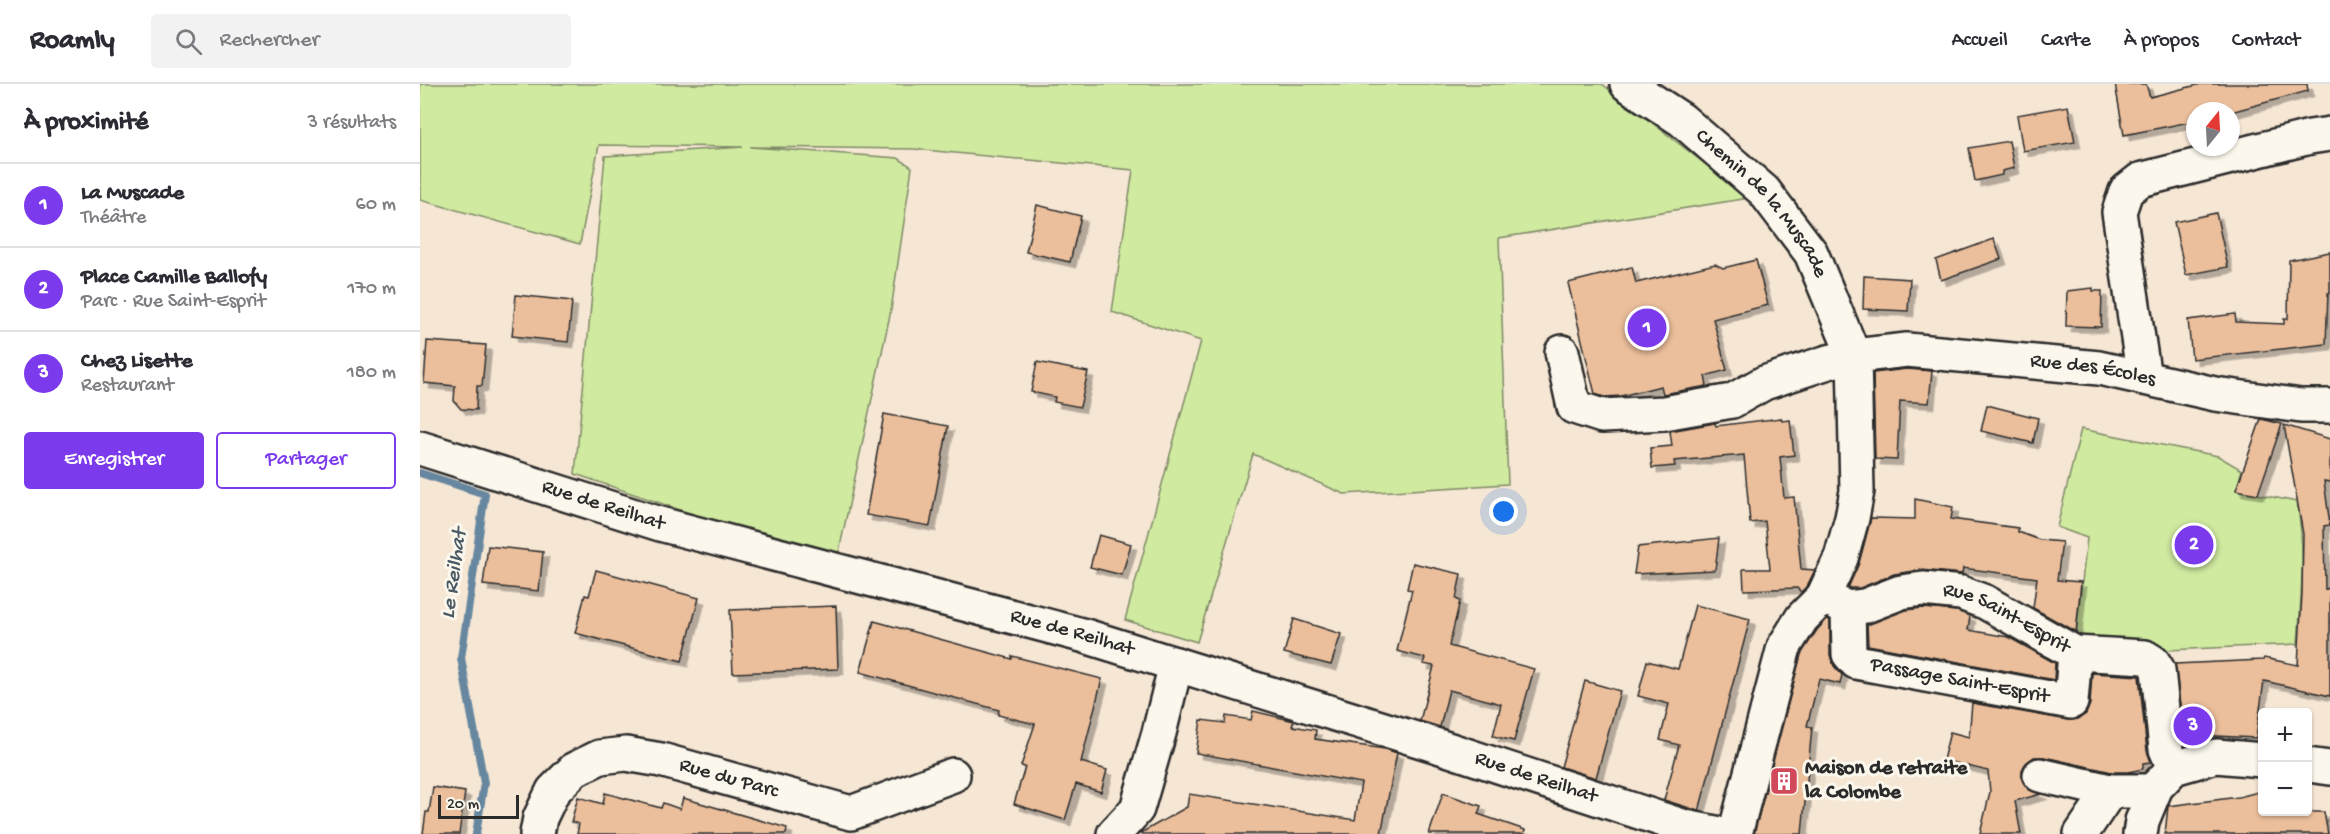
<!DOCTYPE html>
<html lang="fr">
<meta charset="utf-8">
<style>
body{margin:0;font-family:"Gochi Hand",sans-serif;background:#f2f2f3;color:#2b2b33}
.controls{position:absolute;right:18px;bottom:18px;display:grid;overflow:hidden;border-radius:6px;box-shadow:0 2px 4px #0004}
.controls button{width:54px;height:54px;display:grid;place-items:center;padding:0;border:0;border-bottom:2px solid #e1e1e2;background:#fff;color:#2b2b33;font:30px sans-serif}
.compass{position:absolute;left:1766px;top:18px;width:54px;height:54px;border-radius:50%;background:#fff;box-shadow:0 2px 4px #0004;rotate:18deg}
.scale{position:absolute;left:18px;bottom:15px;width:81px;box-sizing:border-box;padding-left:6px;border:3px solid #2b2b2b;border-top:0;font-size:16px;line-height:21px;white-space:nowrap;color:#2b2b2b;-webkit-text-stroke:4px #fbf7ec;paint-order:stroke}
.you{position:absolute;left:1084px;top:428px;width:21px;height:21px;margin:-15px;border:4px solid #fff;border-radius:50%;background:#1a73e8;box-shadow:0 0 0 9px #1a73e833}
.badge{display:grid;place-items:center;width:39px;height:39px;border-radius:50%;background:#7c3aed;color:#fff;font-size:20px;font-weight:700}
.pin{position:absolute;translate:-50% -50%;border:3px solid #fff;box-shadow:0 2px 6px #0006}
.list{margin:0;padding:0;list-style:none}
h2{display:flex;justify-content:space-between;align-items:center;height:78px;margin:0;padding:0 24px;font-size:26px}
h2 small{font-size:20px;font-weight:400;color:#7c7c81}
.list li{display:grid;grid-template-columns:39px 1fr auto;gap:18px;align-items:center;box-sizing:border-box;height:84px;padding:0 24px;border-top:2px solid #e1e1e2}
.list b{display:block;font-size:22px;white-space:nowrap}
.list p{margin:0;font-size:20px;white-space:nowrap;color:#7c7c81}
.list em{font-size:20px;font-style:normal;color:#7c7c81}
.actions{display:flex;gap:12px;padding:18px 24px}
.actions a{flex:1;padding:14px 0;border:2px solid #7c3aed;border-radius:6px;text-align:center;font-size:21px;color:#7c3aed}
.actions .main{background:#7c3aed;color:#fff}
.icon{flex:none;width:33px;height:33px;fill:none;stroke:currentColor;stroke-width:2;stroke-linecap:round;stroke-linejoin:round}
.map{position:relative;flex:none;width:1910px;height:750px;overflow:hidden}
header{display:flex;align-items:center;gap:36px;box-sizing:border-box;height:84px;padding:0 30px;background:#fff;border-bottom:2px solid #e1e1e2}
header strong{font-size:28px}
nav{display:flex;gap:33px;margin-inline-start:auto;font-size:21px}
.search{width:420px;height:54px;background:#f2f2f3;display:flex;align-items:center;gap:15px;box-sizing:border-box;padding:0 21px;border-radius:6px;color:#7c7c81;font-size:22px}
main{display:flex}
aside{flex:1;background:#fff}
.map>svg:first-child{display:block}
</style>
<header>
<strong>Roamly</strong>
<div class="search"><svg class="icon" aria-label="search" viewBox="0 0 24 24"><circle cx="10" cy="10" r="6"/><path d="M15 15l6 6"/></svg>Rechercher</div>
<nav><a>Accueil</a><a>Carte</a><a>À propos</a><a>Contact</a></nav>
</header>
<main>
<aside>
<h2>À proximité<small>3 résultats</small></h2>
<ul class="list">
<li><span class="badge">1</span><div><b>La Muscade</b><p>Théâtre</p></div><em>60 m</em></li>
<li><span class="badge">2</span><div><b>Place Camille Ballofy</b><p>Parc · Rue Saint-Esprit</p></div><em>170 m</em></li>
<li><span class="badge">3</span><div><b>Chez Lisette</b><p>Restaurant</p></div><em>180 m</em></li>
</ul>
<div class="actions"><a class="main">Enregistrer</a><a>Partager</a></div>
</aside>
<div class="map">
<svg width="1910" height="750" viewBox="0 0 1910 750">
<defs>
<filter id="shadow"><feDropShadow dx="5.5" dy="5.5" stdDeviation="0" flood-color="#0004"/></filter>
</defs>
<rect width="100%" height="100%" fill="#f6e6d4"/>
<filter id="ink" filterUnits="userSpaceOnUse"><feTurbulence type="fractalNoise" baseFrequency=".0167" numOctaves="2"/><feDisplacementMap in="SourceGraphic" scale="12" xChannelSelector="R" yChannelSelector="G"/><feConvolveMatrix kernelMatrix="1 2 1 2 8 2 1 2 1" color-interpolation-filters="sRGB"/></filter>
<g filter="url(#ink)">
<g fill="#d0eaa0" stroke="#7e8a66" stroke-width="1.5">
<polygon points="0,0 1182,0 1329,114 1079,154 1088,400 924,410 833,370 777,558 705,536 781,257 692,228 713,86 494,65 330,63 478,74 492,83 471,226 418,472 334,451 155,390 185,72 323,63 179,61 160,160 0,116"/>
<path d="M1661,345L1798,372L1822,386L1816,406L1877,418C1886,467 1881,511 1878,560L1747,566L1655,559L1667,454L1637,443Z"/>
</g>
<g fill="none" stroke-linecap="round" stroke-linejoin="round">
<polyline stroke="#66879f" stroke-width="8" points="0,389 65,410 41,574 64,699 56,750"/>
</g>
<g fill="#ecbf9c" stroke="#2b2b2b" stroke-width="1.5" filter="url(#shadow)">
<polygon points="1695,0 1726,0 1730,13 1781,0 1887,0 1888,7 1811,28 1775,27 1775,37 1704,51"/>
<polygon points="1648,22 1655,58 1603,67 1597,31"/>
<polygon points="1589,57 1594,84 1582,87 1582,91 1555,97 1549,64"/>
<polygon points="617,121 661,132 650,178 606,168"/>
<polygon points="1796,129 1808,183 1766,191 1754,138"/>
<polygon points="1574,155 1581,175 1521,196 1516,176"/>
<polygon points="1910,168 1910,209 1908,209 1906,260 1772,275 1768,236 1815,230 1816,238 1864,240 1864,235 1868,235 1869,176"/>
<polygon points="1336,176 1348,221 1293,235 1307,286 1285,292 1287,302 1243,310 1241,302 1201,312 1184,313 1175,310 1148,199 1212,183 1216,199 1295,180 1303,184"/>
<polygon points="1444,192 1490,195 1488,227 1443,225"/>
<polygon points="1673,204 1673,207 1682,207 1681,243 1646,242 1647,207"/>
<polygon points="96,211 152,217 148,258 92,252"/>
<polygon points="7,257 66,261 62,302 57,302 56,326 41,325 34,317 35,302 4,299"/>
<polygon points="617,278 668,288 660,323 634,318 635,313 611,308"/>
<polygon points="1487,285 1512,287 1509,319 1480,317 1477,376 1455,375 1453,289"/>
<polygon points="1567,321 1618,334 1613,359 1561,347"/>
<polygon points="464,330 528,342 510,442 446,431"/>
<polygon points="1361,334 1362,337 1370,336 1374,371 1360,373 1364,414 1374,413 1381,485 1395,486 1387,502 1381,508 1377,504 1324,506 1323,485 1350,485 1345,437 1330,439 1324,371 1254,377 1255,382 1232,384 1230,364 1252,362 1250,347 1295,339 1296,342"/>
<polygon points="1841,335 1862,340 1838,410 1816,406"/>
<polygon points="1864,341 1910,355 1910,398 1904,397 1910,441 1904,442 1905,506 1910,503 1910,612 1844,597 1836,654 1778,651 1777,646 1763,646 1755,580 1843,576 1844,574 1878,581 1882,509 1883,450"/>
<polygon points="1495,415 1533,423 1531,435 1598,444 1598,448 1620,456 1642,458 1637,496 1661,498 1656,548 1613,524 1617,494 1543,484 1542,490 1501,486 1474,490 1440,504 1428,504 1439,479 1451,434 1495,435"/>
<polygon points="679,451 711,460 702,491 670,483"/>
<polygon points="1299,454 1295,486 1214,490 1218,463"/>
<polygon points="68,462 123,468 119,507 63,501"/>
<polygon points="993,479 1041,490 1036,515 1040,517 1029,562 1114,585 1094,657 1073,652 1081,620 1029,606 1020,643 1000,637 1014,582 1003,580 1005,574 977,567 992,506 987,505"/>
<polygon points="176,486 279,514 262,577 155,549 165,511 169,512"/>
<polygon points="1275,521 1330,535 1279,727 1244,716 1259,661 1240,656 1249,620 1218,612 1227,577 1258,585"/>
<polygon points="416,522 418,585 313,589 310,526"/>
<polygon points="1503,524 1537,527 1550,532 1548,546 1588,553 1635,579 1634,596 1448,561 1447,541 1486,526"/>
<polygon points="874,535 921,550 911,581 864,569"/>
<polygon points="1407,535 1410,536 1410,571 1414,582 1422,591 1420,600 1399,595 1387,642 1392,643 1382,750 1334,750 1381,570 1397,546"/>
<polygon points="454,537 592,575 592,572 682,595 661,678 687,686 681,708 656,700 645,736 594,720 605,683 601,682 615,640 578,631 579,626 440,588"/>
<polygon points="1672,589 1719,592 1727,667 1731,678 1723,679 1723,685 1708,688 1692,688 1624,673 1614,673 1606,679 1602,686 1602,696 1608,705 1621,710 1595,717 1601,750 1560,750 1570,708 1568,687 1523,676 1530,648 1549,653 1552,619 1648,636 1658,635 1666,630 1670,620"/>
<polygon points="1165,597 1200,607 1176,694 1141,683"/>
<polygon points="833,627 874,637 872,642 896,646 895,655 965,665 977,669 961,750 719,750 767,723 769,710 935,736 941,699 776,669 781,636 805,639 806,632 831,636"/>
<polygon points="13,703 45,708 39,750 3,750 6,728 9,728"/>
<polygon points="1842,707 1842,728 1904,728 1908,750 1745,750 1748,722 1819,713"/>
<polygon points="185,709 241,724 243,719 260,725 263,714 367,744 366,750 157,750 159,740 151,738 158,713 183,720"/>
<polygon points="1023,709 1061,722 1058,730 1105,746 1104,750 1009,750"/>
</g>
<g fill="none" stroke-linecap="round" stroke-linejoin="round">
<g stroke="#2b2b2b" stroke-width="38">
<g id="minor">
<path id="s1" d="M1207,0L1262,36L1344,107L1391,169L1434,272L1437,407L1432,434L1421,474L1403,513L1382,534L1364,563L1315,750"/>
<path id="s2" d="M1142,268L1154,323L1182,332L1244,329L1312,317L1344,299L1408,278L1434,272L1487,266L1679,284L1795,310L1881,322H1910"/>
<polyline points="1724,294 1699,128 1706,107 1720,96 1890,53 1910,50"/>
<path id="s3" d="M0,364L240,440L662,551L1018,662L1265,743L1300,750"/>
<path id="s4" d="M1403,513L1428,524L1445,522L1481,508L1503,505L1541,509L1565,518L1655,569L1725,573L1733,578L1738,586L1746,665L1754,684"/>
<path id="s5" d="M1428,524L1429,570L1436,578L1651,618L1655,569"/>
<polyline points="1888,681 1910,684"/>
<polyline points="1620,691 1690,707"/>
<path id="s6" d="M117,750L120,734L133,707L155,685L180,673L206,670L241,676L431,729L533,691"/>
<polyline points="694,750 717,725 739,649 756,580"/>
<polyline points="1661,750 1690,707 1734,707"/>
<polyline points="1720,750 1722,737 1736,703 1754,684 1796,672 1842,676"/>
</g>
</g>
<use href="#minor" stroke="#fbf7ec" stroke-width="33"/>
</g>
</g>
<defs>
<g id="building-square" transform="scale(1.5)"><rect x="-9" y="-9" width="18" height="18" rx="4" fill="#d1495b" stroke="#fbf7ec"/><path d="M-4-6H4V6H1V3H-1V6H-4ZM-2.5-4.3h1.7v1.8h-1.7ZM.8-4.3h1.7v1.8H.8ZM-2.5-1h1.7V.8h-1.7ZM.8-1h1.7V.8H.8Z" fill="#fff"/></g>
</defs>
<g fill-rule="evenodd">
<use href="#building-square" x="1364" y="697"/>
</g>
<g text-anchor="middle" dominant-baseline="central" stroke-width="6" stroke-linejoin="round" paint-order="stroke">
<g font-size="21" fill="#2b2b2b" stroke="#fbf7ec">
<text stroke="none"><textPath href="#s1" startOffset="182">Chemin de la Muscade</textPath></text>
<text stroke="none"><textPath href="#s2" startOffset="588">Rue des Écoles</textPath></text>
<text stroke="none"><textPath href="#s3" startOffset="192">Rue de Reilhat</textPath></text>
<text stroke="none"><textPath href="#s4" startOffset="195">Rue Saint-Esprit</textPath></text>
<text stroke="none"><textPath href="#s3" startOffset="678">Rue de Reilhat</textPath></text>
<text stroke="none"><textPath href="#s5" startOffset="162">Passage Saint-Esprit</textPath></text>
<text stroke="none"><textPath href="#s3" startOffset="1164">Rue de Reilhat</textPath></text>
<text stroke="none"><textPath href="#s6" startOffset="237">Rue du Parc</textPath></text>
</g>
<g font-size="21" font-weight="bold" fill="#2b2b2b" stroke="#fbf7ec" text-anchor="start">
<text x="1385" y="685">Maison de retraite<tspan x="1385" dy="24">la Colombe</tspan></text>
</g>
<g font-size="22" font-style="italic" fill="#495965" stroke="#fbf7ec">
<text transform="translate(35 490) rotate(-82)">Le Reilhat</text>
</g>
</g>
</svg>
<div class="controls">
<button>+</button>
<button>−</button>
</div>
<svg class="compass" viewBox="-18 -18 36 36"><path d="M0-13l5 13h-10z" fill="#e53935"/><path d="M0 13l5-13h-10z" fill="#7c7c81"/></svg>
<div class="scale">20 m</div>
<div class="you"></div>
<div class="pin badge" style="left:1227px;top:244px">1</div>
<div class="pin badge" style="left:1774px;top:461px">2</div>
<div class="pin badge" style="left:1773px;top:642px">3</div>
</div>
</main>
